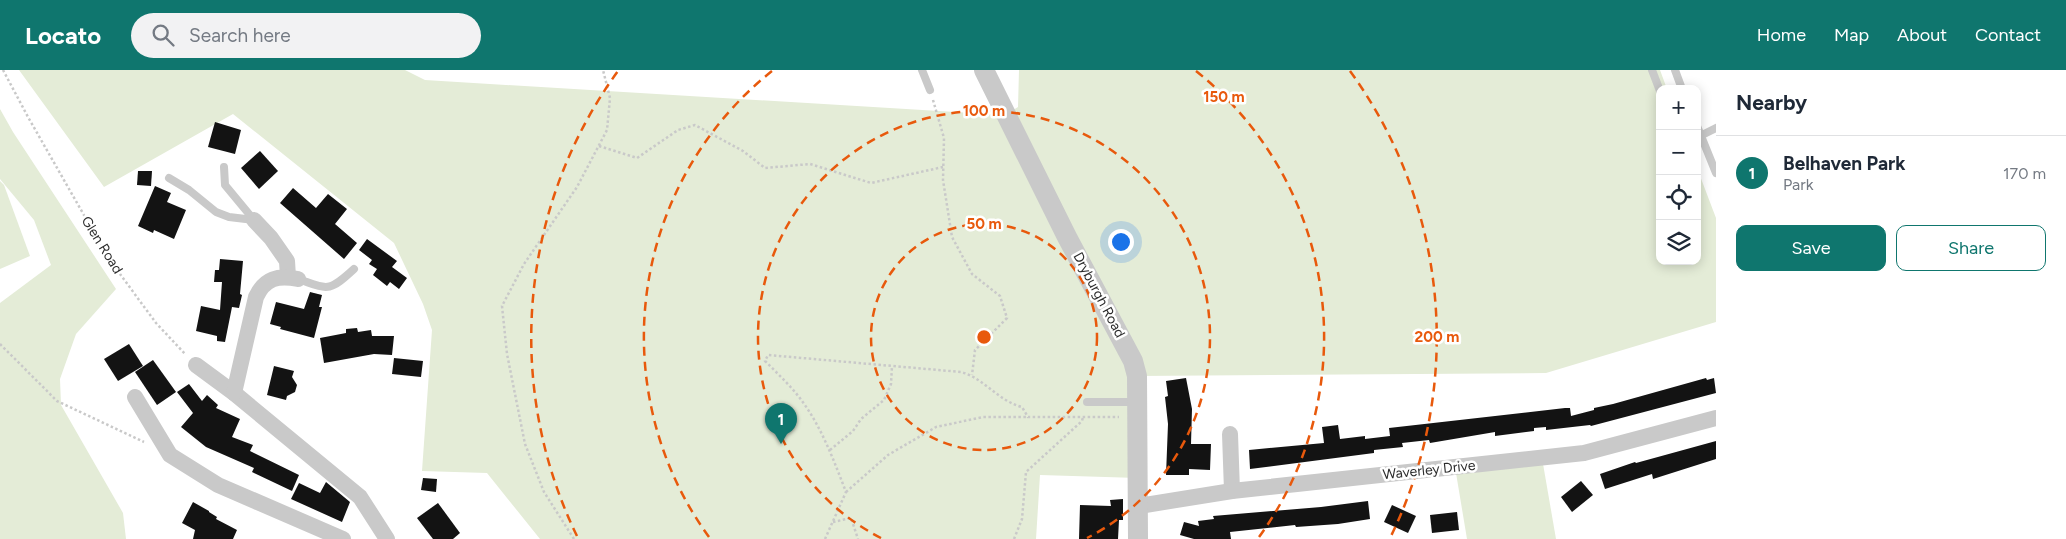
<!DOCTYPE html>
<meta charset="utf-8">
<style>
body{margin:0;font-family:Figtree,sans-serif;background:#f2f2f3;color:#1f2937}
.controls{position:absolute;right:15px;top:15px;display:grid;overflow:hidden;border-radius:10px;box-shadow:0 2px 12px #0003}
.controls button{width:45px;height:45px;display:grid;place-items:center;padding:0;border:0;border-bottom:1px solid #e0e1e3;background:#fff;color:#1f2937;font:25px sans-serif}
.you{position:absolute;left:1120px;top:171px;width:18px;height:18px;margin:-12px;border:4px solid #fff;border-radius:50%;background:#1a73e8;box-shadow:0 0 0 8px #1a73e833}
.badge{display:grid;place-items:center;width:32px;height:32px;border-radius:50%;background:#0f766e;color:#fff;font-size:16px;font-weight:700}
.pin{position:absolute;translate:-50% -41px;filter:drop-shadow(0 1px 2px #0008)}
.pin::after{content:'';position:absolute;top:26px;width:18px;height:15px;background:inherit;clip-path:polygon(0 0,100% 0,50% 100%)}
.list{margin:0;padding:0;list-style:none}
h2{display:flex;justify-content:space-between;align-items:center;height:65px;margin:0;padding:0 20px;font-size:21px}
h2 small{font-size:16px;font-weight:400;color:#747a83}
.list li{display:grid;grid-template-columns:32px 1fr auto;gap:15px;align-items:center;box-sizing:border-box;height:75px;padding:0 20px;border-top:1px solid #e0e1e3}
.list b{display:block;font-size:19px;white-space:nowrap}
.list p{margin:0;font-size:16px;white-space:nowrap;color:#747a83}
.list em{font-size:16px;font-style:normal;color:#747a83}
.actions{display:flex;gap:10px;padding:15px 20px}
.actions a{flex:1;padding:11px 0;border:1px solid #0f766e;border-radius:10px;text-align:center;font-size:18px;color:#0f766e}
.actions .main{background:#0f766e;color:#fff}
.icon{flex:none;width:28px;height:28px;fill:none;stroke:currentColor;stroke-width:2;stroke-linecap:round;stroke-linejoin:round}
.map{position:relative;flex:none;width:1716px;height:469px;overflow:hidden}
header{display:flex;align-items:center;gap:30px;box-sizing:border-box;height:70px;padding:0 25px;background:#0f766e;color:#fff}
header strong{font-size:24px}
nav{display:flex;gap:28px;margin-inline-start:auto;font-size:18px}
.search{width:350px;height:45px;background:#f2f2f3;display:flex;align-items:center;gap:12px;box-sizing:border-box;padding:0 18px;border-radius:28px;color:#747a83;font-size:19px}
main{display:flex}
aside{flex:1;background:#fff}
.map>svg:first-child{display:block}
</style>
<header>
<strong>Locato</strong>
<div class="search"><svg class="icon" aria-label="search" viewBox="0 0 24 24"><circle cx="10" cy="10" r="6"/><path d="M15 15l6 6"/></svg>Search here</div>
<nav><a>Home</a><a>Map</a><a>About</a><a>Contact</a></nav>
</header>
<main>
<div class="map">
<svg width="1716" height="469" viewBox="0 0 1716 469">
<rect width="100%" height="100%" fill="#fff"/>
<g fill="#e4ecd7">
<polygon points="19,0 405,0 425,10 1005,45 1018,37 1019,0 1660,0 1667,19 1660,19 1660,191 1697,191 1697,98 1716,148 1716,252 1546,303 1137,306 1138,408 1040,405 1036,469 540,469 487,403 422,401 432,260 423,234 394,173 233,44 104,117"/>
<polygon points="0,39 13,62 116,219 76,264 60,309 61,335 123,443 126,469 0,469 0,233 51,195 34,150 0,109"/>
<polygon points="0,111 4,115 30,186 0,199"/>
<polygon points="1542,388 1556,469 1467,469 1455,397"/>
</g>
<g fill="#131313">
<polygon points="215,52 241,60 235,84 208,77"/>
<polygon points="260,81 278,101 259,119 241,98"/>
<polygon points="138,101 152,101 151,116 137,115"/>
<polygon points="155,116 171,123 167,132 186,140 174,169 154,160 153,163 138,156"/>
<polygon points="293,118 316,138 328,124 347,139 335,154 357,173 344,189 280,133"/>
<polygon points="367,169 397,191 392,197 407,208 399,219 390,212 387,216 373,205 377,199 369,194 372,190 359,180"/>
<polygon points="220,189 243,191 240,224 242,225 239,238 232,237 225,272 217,271 217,266 196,261 201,236 220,240 222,212 214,212 215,200 219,200"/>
<polygon points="310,222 322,225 319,237 322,237 314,268 280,259 281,257 270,254 276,232 304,239"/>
<polygon points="357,258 358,262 371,260 372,266 394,266 392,285 374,284 324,293 320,268 346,263 346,259"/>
<polygon points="129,274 143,296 118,311 104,289"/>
<polygon points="394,288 423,291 421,307 392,304"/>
<polygon points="153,290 176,322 157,335 135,302"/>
<polygon points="274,296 294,301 292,307 297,315 295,322 287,326 286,330 267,325"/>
<polygon points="1186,308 1192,339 1191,374 1211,374 1210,400 1189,399 1189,405 1166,405 1168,354 1165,327 1168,326 1166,311"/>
<polygon points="1706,308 1707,310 1714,308 1716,323 1591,356 1590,355 1546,360 1546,357 1534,358 1534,361 1495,366 1495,362 1430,373 1429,370 1402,373 1403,377 1374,380 1374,383 1250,399 1249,380 1324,373 1322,357 1338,355 1340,369 1365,366 1365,369 1390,366 1389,358 1565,338 1570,338 1571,346 1594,340 1594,338 1613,334"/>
<polygon points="189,314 202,331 207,325 218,335 216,338 240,349 232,367 253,375 250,381 299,405 292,421 252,402 254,398 206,377 181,357 193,343 177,322"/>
<polygon points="1716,371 1716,389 1653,409 1652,404 1605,419 1600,404 1635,392 1636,393"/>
<polygon points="423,408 437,409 436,422 421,420"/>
<polygon points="1581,411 1593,425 1572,442 1561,427"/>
<polygon points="326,412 350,432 342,452 291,429 299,413 320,423"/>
<polygon points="1123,429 1123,450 1119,450 1118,469 1079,469 1080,435 1111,436 1110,430"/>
<polygon points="1368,431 1370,449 1338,454 1296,457 1295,455 1230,462 1231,469 1194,469 1180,465 1184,452 1199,456 1198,451 1214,449 1213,446 1321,437"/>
<polygon points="193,432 209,441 209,442 217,447 216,449 237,460 233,469 193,469 195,460 182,453"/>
<polygon points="438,433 460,463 453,469 433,469 417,448"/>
<polygon points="1392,435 1416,446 1408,463 1384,452"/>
<polygon points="1457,442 1459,460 1432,463 1430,445"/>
</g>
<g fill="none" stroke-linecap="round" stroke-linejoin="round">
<g stroke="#c9c9c9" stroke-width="2.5" stroke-dasharray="2.5 2.5" stroke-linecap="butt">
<polyline points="3,0 28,47 109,189 156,253 186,285"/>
<polyline points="933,30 944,68 943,110 952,167 972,204 1000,226 1007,248 975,280 972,305"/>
<polyline points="599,76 637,88 678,60 695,55 743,81 765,98 810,94 871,113 943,97"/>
<polyline points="0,274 57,331 144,372"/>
<polyline points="830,380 853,361 861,349 884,330 891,314 892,296"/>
<polyline points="846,422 888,385 936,357 983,347 1027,347"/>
<polyline points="833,452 851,448 858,469"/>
<polyline points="574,469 544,422 525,374 507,284 502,236 524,194 577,117 607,60 610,28 603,0"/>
<path d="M825,469L846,422C834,391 822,358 802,331C792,317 778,304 765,291L768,285L961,302C984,308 998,331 1022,337L1028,347H1119"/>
<polyline points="1014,469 1022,449 1026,402 1082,351 1083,347"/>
</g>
<g stroke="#c9c9c9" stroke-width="8">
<polyline points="922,0 930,20"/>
<polyline points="1652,0 1660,21"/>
<polyline points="1675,0 1682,19"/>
<polyline points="1697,56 1716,103"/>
<polyline points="1698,67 1716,58"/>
<polyline points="224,97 225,115 254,150"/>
<polyline points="169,108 189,120 216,142 229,147 254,150"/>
<path d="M298,209C329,220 329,222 354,199"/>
<polyline points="1087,332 1137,332"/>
</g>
<g stroke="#c9c9c9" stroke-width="16">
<polyline points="254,150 271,168 287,191 288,207"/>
<polyline points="196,295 234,323 360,427 387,469"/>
<path d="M234,323L256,227C265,208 278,205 298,209"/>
<polyline points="135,327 170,385 218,415 343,469"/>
<polyline points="1230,364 1232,421"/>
<polyline points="1139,436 1232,421 1584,383 1716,348"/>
</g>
<polyline stroke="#c9c9c9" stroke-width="20" points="984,0 1067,167 1133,291 1137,306 1138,469"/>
</g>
<g fill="none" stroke="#e8590c" stroke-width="2.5" stroke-dasharray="9 6">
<circle cx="984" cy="267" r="113"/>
<path d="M881 468A226 226 0 1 1 1087 468"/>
<path d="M709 467A340 340 0 0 1 772 1M1196 1A340 340 0 0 1 1259 467"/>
<path d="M577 466A453 453 0 0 1 618 1M1350 1A453 453 0 0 1 1391 466"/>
</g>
<g text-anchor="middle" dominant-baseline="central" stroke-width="5" stroke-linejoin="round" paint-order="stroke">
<g font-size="14" fill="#2c2c2c" stroke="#fff">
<text transform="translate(102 175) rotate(58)">Glen Road</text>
<text transform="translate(1099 225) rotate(62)">Dryburgh Road</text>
<text transform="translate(1429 400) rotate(-6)">Waverley Drive</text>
</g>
</g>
<circle cx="984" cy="267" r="8" fill="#e8590c" stroke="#fff" stroke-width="2.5"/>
<g font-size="15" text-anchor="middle" font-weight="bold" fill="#e8590c" stroke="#fff" stroke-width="5" stroke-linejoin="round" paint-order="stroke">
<text x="1224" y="32">150 m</text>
<text x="984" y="46">100 m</text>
<text x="984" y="159">50 m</text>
<text x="1437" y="272">200 m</text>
</g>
</svg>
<div class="controls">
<button>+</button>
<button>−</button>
<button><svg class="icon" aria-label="locate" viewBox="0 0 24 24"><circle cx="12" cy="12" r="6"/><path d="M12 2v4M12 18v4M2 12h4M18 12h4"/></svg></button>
<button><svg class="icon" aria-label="layers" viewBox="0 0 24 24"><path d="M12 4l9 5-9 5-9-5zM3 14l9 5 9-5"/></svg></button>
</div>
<div class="you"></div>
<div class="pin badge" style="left:781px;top:374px">1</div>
</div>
<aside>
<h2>Nearby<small></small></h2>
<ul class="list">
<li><span class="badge">1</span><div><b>Belhaven Park</b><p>Park</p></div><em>170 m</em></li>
</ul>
<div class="actions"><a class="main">Save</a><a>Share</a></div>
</aside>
</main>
